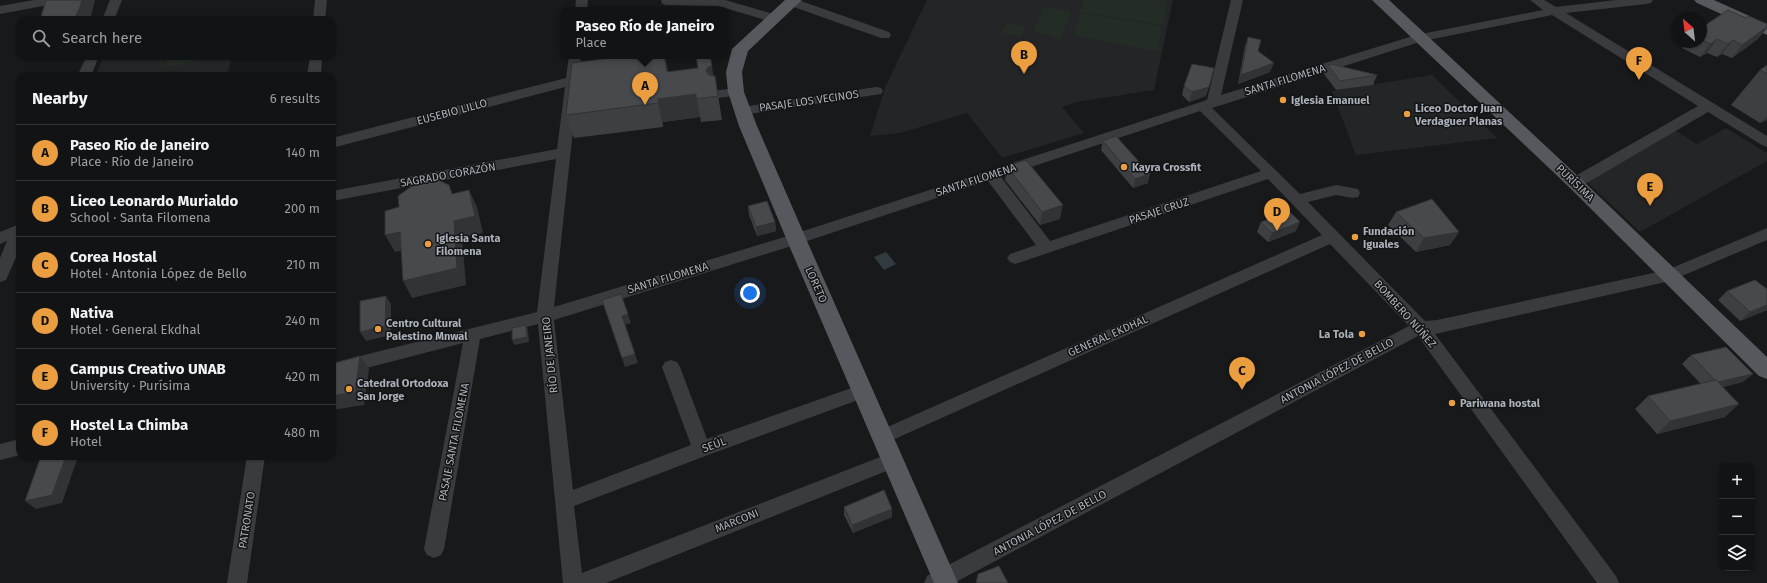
<!DOCTYPE html>
<meta charset="utf-8">
<style>
body{margin:0;font-family:"Fira Sans",sans-serif;background:#1b1c1d;color:#f1f3f6}
.controls{position:absolute;right:12px;bottom:12px;display:grid;overflow:hidden;border-radius:8px;box-shadow:0 1px 3px #0004}
.controls button{width:36px;height:36px;display:grid;place-items:center;padding:0;border:0;border-bottom:1px solid #313234;background:#121314;color:#f1f3f6;font:20px sans-serif}
.compass{position:absolute;left:1671px;top:12px;width:36px;height:36px;border-radius:50%;background:#121314;box-shadow:0 1px 3px #0004;rotate:332deg}
.you{position:absolute;left:750px;top:293px;width:14px;height:14px;margin:-10px;border:3px solid #fff;border-radius:50%;background:#1a73e8;box-shadow:0 0 0 6px #1a73e833}
.badge{display:grid;place-items:center;width:26px;height:26px;border-radius:50%;background:#eb9e40;color:#111;font-size:13px;font-weight:700}
.pin{position:absolute;translate:-50% -33px;filter:drop-shadow(0 1px 2px #0008)}
.pin::after{content:'';position:absolute;top:21px;width:14px;height:12px;background:inherit;clip-path:polygon(0 0,100% 0,50% 100%)}
.popup{position:absolute;left:561px;top:7px;width:168px;height:52px;box-sizing:border-box;display:grid;place-content:center;border-radius:8px;background:#121314;filter:drop-shadow(0 1px 3px #0005);font-size:13px;white-space:nowrap;color:#9c9ea0}
.popup b{font-size:15px;color:#f1f3f6}
.popup::after{content:'';position:absolute;left:50%;top:100%;margin-left:-8px;border:8px solid transparent;border-top-color:#121314}
.list{margin:0;padding:0;list-style:none}
h2{display:flex;justify-content:space-between;align-items:center;height:52px;margin:0;padding:0 16px;font-size:17px}
h2 small{font-size:13px;font-weight:400;color:#9c9ea0}
.list li{display:grid;grid-template-columns:26px 1fr auto;gap:12px;align-items:center;box-sizing:border-box;height:56px;padding:0 16px;border-top:1px solid #313234}
.list b{display:block;font-size:15px;white-space:nowrap}
.list p{margin:0;font-size:13px;white-space:nowrap;color:#9c9ea0}
.list em{font-size:13px;font-style:normal;color:#9c9ea0}
.icon{flex:none;width:22px;height:22px;fill:none;stroke:currentColor;stroke-width:2;stroke-linecap:round;stroke-linejoin:round}
.map{position:relative;flex:none;width:1767px;height:583px;overflow:hidden}
.search{position:absolute;background:#121314;box-shadow:0 1px 3px #0004;left:16px;top:16px;width:320px;height:44px;display:flex;align-items:center;gap:10px;box-sizing:border-box;padding:0 14px;border-radius:12px;color:#9c9ea0;font-size:15px}
.panel{position:absolute;background:#121314;box-shadow:0 1px 3px #0004;left:16px;top:72px;width:320px;height:388px;border-radius:12px}
.map>svg:first-child{display:block}
</style>
<div class="map">
<svg width="1767" height="583" viewBox="0 0 1767 583">
<rect width="100%" height="100%" fill="#18191a"/>
<g fill="#242527">
<polygon points="927,0 1173,0 1154,90 1077,102 1062,107 1084,133 1002,158 967,113 900,133 870,136 886,85"/>
<polygon points="104,56 232,56 227,76 95,76"/>
<polygon points="1432,75 1497,138 1356,155 1332,91"/>
<polygon points="1726,128 1767,153 1767,161 1640,232 1585,180 1673,129 1697,144"/>
</g>
<g fill="#242d25">
<polygon points="1084,0 1160,0 1167,1 1163,25 1080,12"/>
<polygon points="1044,7 1071,12 1061,38 1033,32"/>
<polygon points="1080,13 1162,26 1158,51 1074,36"/>
<polygon points="1007,23 1025,27 1020,37 1002,33"/>
<polygon points="167,56 194,56 193,61 166,67"/>
</g>
<polygon fill="#313b40" points="886,252 896,264 884,270 874,257"/>
<g fill="none" stroke-linecap="round" stroke-linejoin="round">
<g fill="#3a3b3f" fill-rule="evenodd">
<polygon points="34,0 60,0 58,3 54,4 0,14 0,6"/>
<polygon points="110,0 122,0 114,20 102,20"/>
<polygon points="315,0 327,0 325,20 313,20"/>
<polygon points="576,0 588,0 587,10 575,10"/>
<polygon points="661,0 725,0 777,15 779,18 777,21 773,22 718,6 666,5 662,4"/>
<polygon points="787,0 798,0 889,32 891,35 889,38 881,38 788,5 786,2"/>
<path d="M1231,0H1243L1221,95L1416,35L1543,10L1530,0H1544L1556,7L1616,0H1653L1651,3L1647,4L1566,13L1767,136V147L1762,145L1708,112L1580,187L1575,188L1570,187L1568,183L1570,179L1698,106L1552,15L1423,41L1212,108L1300,194L1336,185L1358,189L1360,193L1358,197L1353,198L1336,195L1308,202L1425,321L1437,320L1667,270L1767,228V240L1670,281L1435,334L1616,576L1619,583H1597L1418,336L954,583H924L927,576L1409,326L1330,244L888,442L882,445L876,442L873,437L876,432L1322,235L1268,179L1015,264L1010,262L1007,258L1010,254L1036,245L988,181L801,243L554,320L573,490L691,445L662,367L665,362L671,360L677,362L680,367L707,439L863,384L869,386L872,391L869,396L708,455L574,506L582,573L893,452L899,454L902,460L899,466L606,583H563L538,324L480,339L444,549L441,555L434,558L427,555L424,549L463,343L332,377V363L537,312L556,159L332,201V191L557,149L565,87L332,148V138L566,78L569,56H581L554,307L791,235L1207,100ZM1200,111L1261,171L1050,241L1001,177Z"/>
<polygon points="87,56 99,56 91,76 77,76"/>
<polygon points="310,56 322,56 321,76 307,76"/>
<polygon points="876,87 881,88 883,91 881,94 742,115 737,114 735,111 737,108 742,107"/>
<polygon points="736,88 741,89 743,92 741,95 718,98 713,97 711,94 713,91"/>
<polygon points="20,224 20,248 6,280 0,282 0,258 7,241 0,244 0,232"/>
<polygon points="20,439 20,455 0,460 0,444"/>
<polygon points="247,456 265,456 247,583 227,583"/>
</g>
<g fill="#56585e" fill-rule="evenodd">
<polygon points="785,0 802,0 748,51 742,72 744,92 757,126 811,250 958,583 934,583 791,250 739,126 728,92 726,72 732,49"/>
<polygon points="1372,0 1389,0 1581,179 1767,357 1767,379 1759,376 1569,187"/>
<polygon points="1694,0 1714,0 1767,24 1767,35 1697,3"/>
</g>
</g>
<g fill="#3d3f42">
<polygon points="1701,28 1758,39 1732,58 1722,54 1717,57 1707,53 1700,57 1682,48 1686,42 1701,42"/>
<polygon points="1248,37 1258,51 1270,72 1238,84 1245,46"/>
<polygon points="626,56 665,56 668,72 715,76 722,120 701,122 700,117 663,122 663,127 574,138 566,115"/>
<polygon points="1328,65 1377,75 1373,85 1336,90 1324,74"/>
<polygon points="1767,65 1767,120 1760,123 1731,105 1760,70"/>
<polygon points="1184,86 1206,96 1189,102 1182,95"/>
<polygon points="1103,141 1148,183 1133,188 1101,150"/>
<polygon points="1007,166 1060,219 1040,225 1005,180"/>
<polygon points="748,206 775,222 776,231 757,236 749,215"/>
<polygon points="1396,212 1459,232 1450,245 1416,252 1388,225"/>
<polygon points="1261,222 1296,231 1268,242 1257,232"/>
<polygon points="1727,291 1767,310 1740,321 1718,300"/>
<polygon points="1691,355 1743,382 1723,387 1725,417 1657,434 1635,409 1648,396 1701,384 1682,364"/>
<polygon points="844,507 892,509 892,517 853,533 844,515"/>
</g>
<g fill="#323336">
<polygon points="82,0 95,0 90,20 74,20"/>
<polygon points="1767,27 1767,28 1758,39 1732,58 1742,45"/>
<polygon points="1717,39 1707,53 1700,57 1710,44"/>
<polygon points="1733,40 1722,54 1717,57 1728,44"/>
<polygon points="41,56 52,56 43,58"/>
<polygon points="664,56 665,56 668,75 667,72"/>
<polygon points="1274,63 1270,72 1238,84 1241,75"/>
<polygon points="712,66 715,89 706,71 708,67"/>
<polygon points="1209,87 1206,96 1189,102 1192,92"/>
<polygon points="696,94 700,117 663,122 663,127 658,103 658,99"/>
<polygon points="1767,116 1767,120 1760,123"/>
<polygon points="1150,174 1148,183 1133,188 1135,179"/>
<polygon points="469,190 477,207 483,233 462,238 466,285 412,298 403,281 454,221"/>
<polygon points="1063,205 1060,219 1040,225 1042,212"/>
<polygon points="775,222 776,231 757,236 756,227"/>
<polygon points="1300,222 1296,231 1268,242 1272,233"/>
<polygon points="400,232 409,249 395,252 385,235"/>
<polygon points="1459,232 1450,245 1416,252 1424,238"/>
<polygon points="386,296 391,304 391,335 366,341 360,332"/>
<polygon points="1767,305 1767,310 1740,321 1750,312"/>
<polygon points="628,314 631,323 624,325 622,316"/>
<polygon points="526,325 528,330 529,342 514,345 512,340"/>
<polygon points="635,354 638,363 625,367 622,358"/>
<polygon points="360,356 369,369 364,405 332,410 332,396"/>
<polygon points="1753,374 1743,382 1708,391 1717,383"/>
<polygon points="1739,404 1725,417 1657,434 1670,421"/>
<polygon points="66,456 77,456 78,457 62,503 36,509 25,501"/>
<polygon points="892,509 892,517 853,533 852,525"/>
</g>
<g fill="#47494d" stroke="#323336">
<polygon points="46,0 82,0 80,7 74,20 40,20"/>
<polygon points="1728,10 1746,18 1749,16 1767,24 1767,27 1742,45 1733,40 1728,44 1717,39 1710,44 1701,39 1701,28"/>
<polygon points="1248,37 1261,40 1258,51 1274,63 1241,75"/>
<polygon points="626,56 664,56 667,72 698,68 696,56 710,56 712,66 708,67 706,71 709,75 715,76 718,96 696,99 696,94 658,99 658,103 566,115 572,63"/>
<polygon points="1192,64 1214,68 1209,87 1192,92 1184,86"/>
<polygon points="1331,64 1377,75 1340,81 1328,65"/>
<polygon points="1767,65 1767,74 1760,70"/>
<polygon points="1116,136 1150,174 1135,179 1103,141"/>
<polygon points="1026,160 1063,205 1042,212 1007,166"/>
<polygon points="438,180 449,185 452,194 469,190 475,216 454,221 457,268 403,281 400,232 385,235 385,211 399,207 398,196 412,186"/>
<polygon points="1432,199 1459,232 1424,238 1396,212"/>
<polygon points="767,201 775,222 756,227 748,206"/>
<polygon points="1289,211 1300,222 1272,233 1261,222"/>
<polygon points="1755,280 1767,289 1767,305 1750,312 1727,291"/>
<polygon points="621,294 628,314 622,316 635,354 622,358 602,300"/>
<polygon points="386,296 385,326 360,332 360,301"/>
<polygon points="526,325 527,337 512,340 512,328"/>
<polygon points="1726,347 1753,374 1718,382 1716,380 1715,380 1691,355"/>
<polygon points="360,356 355,392 332,396 332,364"/>
<polygon points="1716,380 1739,404 1670,421 1648,396"/>
<polygon points="41,456 66,456 52,495 25,501"/>
<polygon points="884,490 892,509 852,525 844,507"/>
<polygon points="999,566 1008,583 976,583 978,574"/>
</g>
<g fill="#eb9e40" stroke="#131415" stroke-width="1.5">
<circle cx="1283" cy="100" r="4"/>
<circle cx="1407" cy="114" r="4"/>
<circle cx="1124" cy="167" r="4"/>
<circle cx="1355" cy="237" r="4"/>
<circle cx="428" cy="244" r="4"/>
<circle cx="378" cy="329" r="4"/>
<circle cx="1362" cy="334" r="4"/>
<circle cx="349" cy="389" r="4"/>
<circle cx="1452" cy="403" r="4"/>
</g>
<g text-anchor="middle" dominant-baseline="central" stroke-width="3" stroke-linejoin="round" paint-order="stroke">
<g font-size="11" fill="#abb1ba" stroke="#131415">
<text transform="translate(1285 80) rotate(-17)">SANTA FILOMENA</text>
<text transform="translate(809 101) rotate(-8)">PASAJE LOS VECINOS</text>
<text transform="translate(452 112) rotate(-15)">EUSEBIO LILLO</text>
<text transform="translate(448 175) rotate(-10)">SAGRADO CORAZÓN</text>
<text transform="translate(976 180) rotate(-18)">SANTA FILOMENA</text>
<text transform="translate(1575 183) rotate(44)">PURÍSIMA</text>
<text transform="translate(1159 211) rotate(-18)">PASAJE CRUZ</text>
<text transform="translate(668 278) rotate(-17)">SANTA FILOMENA</text>
<text transform="translate(816 285) rotate(66)">LORETO</text>
<text transform="translate(1405 314) rotate(48)">BOMBERO NÚÑEZ</text>
<text transform="translate(1108 336) rotate(-24)">GENERAL EKDHAL</text>
<text transform="translate(550 355) rotate(-96)">RÍO DE JANEIRO</text>
<text transform="translate(1337 371) rotate(-28)">ANTONIA LÓPEZ DE BELLO</text>
<text transform="translate(454 442) rotate(-79)">PASAJE SANTA FILOMENA</text>
<text transform="translate(714 445) rotate(-20)">SEÚL</text>
<text transform="translate(247 520) rotate(-81)">PATRONATO</text>
<text transform="translate(737 521) rotate(-22)">MARCONI</text>
<text transform="translate(1050 523) rotate(-28)">ANTONIA LÓPEZ DE BELLO</text>
</g>
<g font-size="11" font-weight="bold" fill="#abb1ba" stroke="#131415" text-anchor="start">
<text x="1291" y="100">Iglesia Emanuel</text>
<text x="1415" y="108">Liceo Doctor Juan<tspan x="1415" dy="13">Verdaguer Planas</tspan></text>
<text x="1132" y="167">Kayra Crossfit</text>
<text x="1363" y="231">Fundación<tspan x="1363" dy="13">Iguales</tspan></text>
<text x="436" y="238">Iglesia Santa<tspan x="436" dy="13">Filomena</tspan></text>
<text x="386" y="323">Centro Cultural<tspan x="386" dy="13">Palestino Mnwal</tspan></text>
<text x="1354" y="334" text-anchor="end">La Tola</text>
<text x="357" y="383">Catedral Ortodoxa<tspan x="357" dy="13">San Jorge</tspan></text>
<text x="1460" y="403">Pariwana hostal</text>
</g>
</g>
</svg>
<div class="controls">
<button>+</button>
<button>−</button>
<button><svg class="icon" aria-label="layers" viewBox="0 0 24 24"><path d="M12 4l9 5-9 5-9-5zM3 14l9 5 9-5"/></svg></button>
</div>
<svg class="compass" viewBox="-18 -18 36 36"><path d="M0-13l5 13h-10z" fill="#e53935"/><path d="M0 13l5-13h-10z" fill="#9c9ea0"/></svg>
<div class="you"></div>
<div class="pin badge" style="left:645px;top:105px">A</div>
<div class="popup"><b>Paseo Río de Janeiro</b>Place</div>
<div class="pin badge" style="left:1024px;top:74px">B</div>
<div class="pin badge" style="left:1242px;top:390px">C</div>
<div class="pin badge" style="left:1277px;top:231px">D</div>
<div class="pin badge" style="left:1650px;top:206px">E</div>
<div class="pin badge" style="left:1639px;top:80px">F</div>
<div class="search"><svg class="icon" aria-label="search" viewBox="0 0 24 24"><circle cx="10" cy="10" r="6"/><path d="M15 15l6 6"/></svg>Search here</div>
<section class="panel">
<h2>Nearby<small>6 results</small></h2>
<ul class="list">
<li><span class="badge">A</span><div><b>Paseo Río de Janeiro</b><p>Place · Río de Janeiro</p></div><em>140 m</em></li>
<li><span class="badge">B</span><div><b>Liceo Leonardo Murialdo</b><p>School · Santa Filomena</p></div><em>200 m</em></li>
<li><span class="badge">C</span><div><b>Corea Hostal</b><p>Hotel · Antonia López de Bello</p></div><em>210 m</em></li>
<li><span class="badge">D</span><div><b>Nativa</b><p>Hotel · General Ekdhal</p></div><em>240 m</em></li>
<li><span class="badge">E</span><div><b>Campus Creativo UNAB</b><p>University · Purísima</p></div><em>420 m</em></li>
<li><span class="badge">F</span><div><b>Hostel La Chimba</b><p>Hotel</p></div><em>480 m</em></li>
</ul>
</section>
</div>
